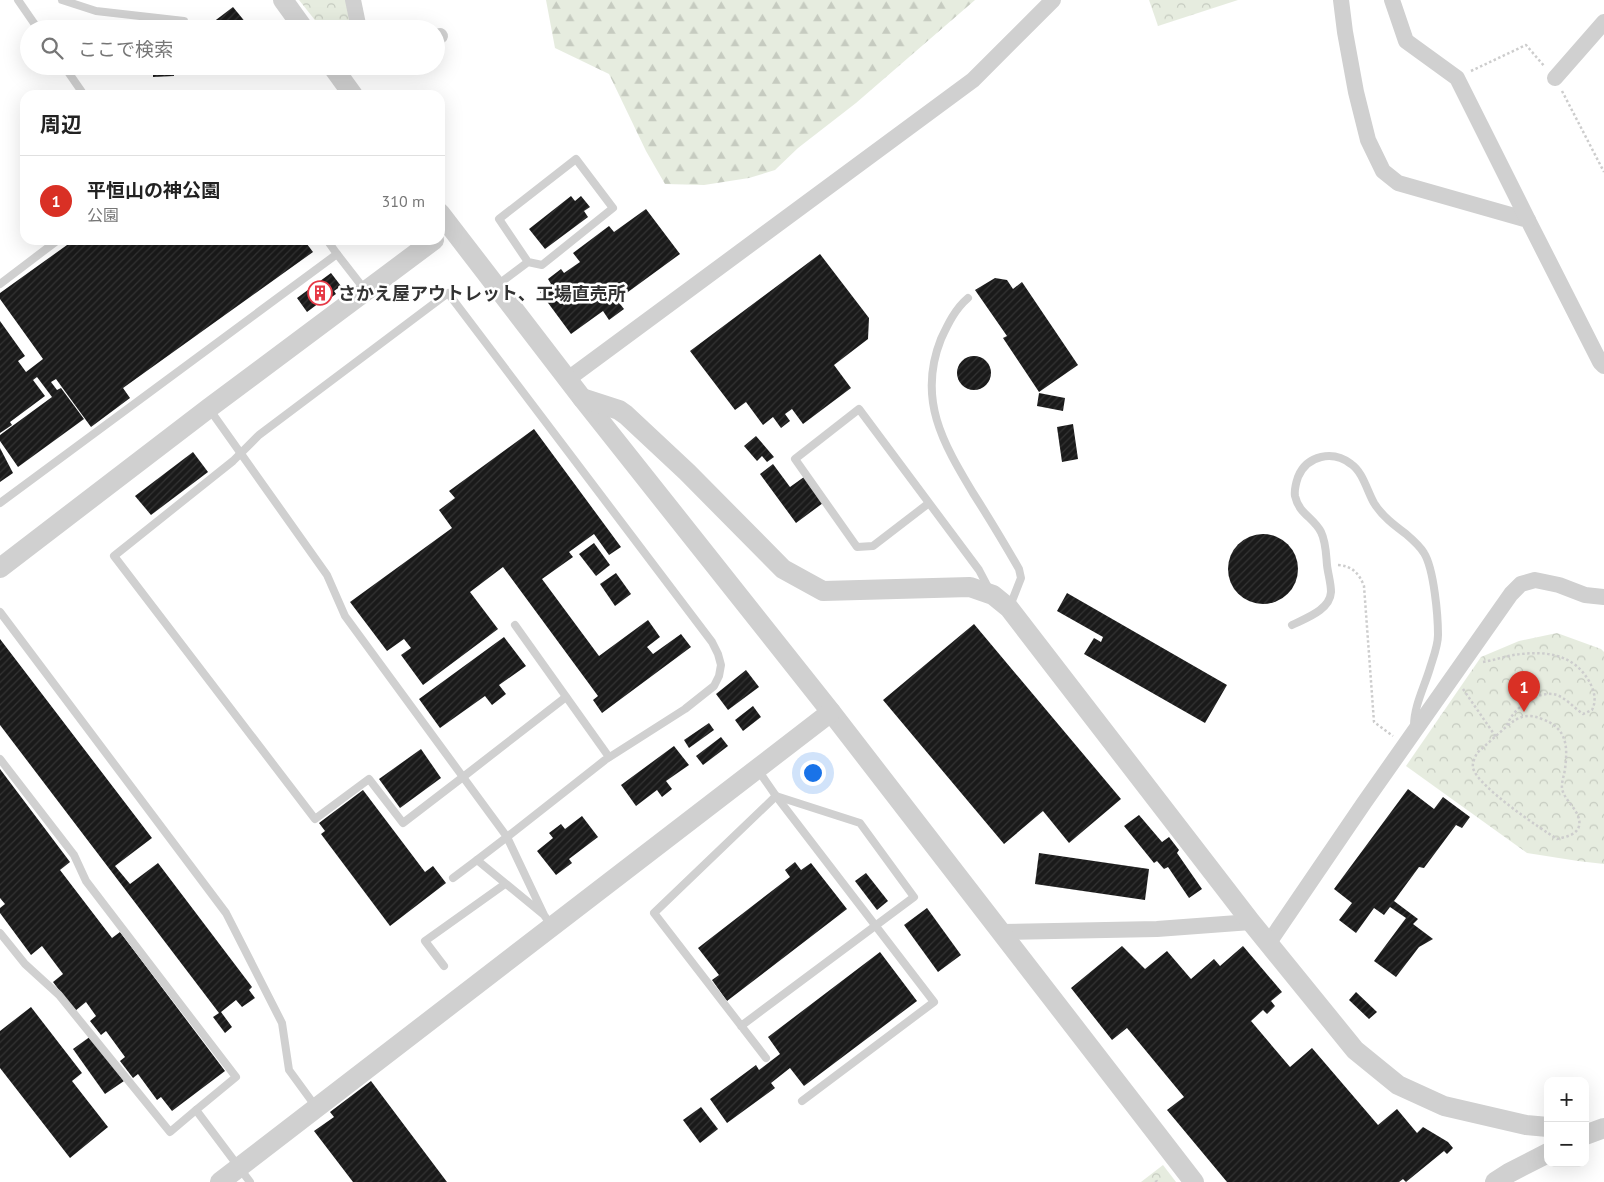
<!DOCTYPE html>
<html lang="ja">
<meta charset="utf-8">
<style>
body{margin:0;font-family:"PT Sans","Noto Sans JP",sans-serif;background:#f6f6f6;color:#222}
.controls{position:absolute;right:15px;bottom:15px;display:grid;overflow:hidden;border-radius:10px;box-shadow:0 5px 20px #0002}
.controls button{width:45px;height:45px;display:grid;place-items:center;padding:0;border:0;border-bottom:1px solid #e0e0e0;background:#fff;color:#222;font:25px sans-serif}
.you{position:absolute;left:812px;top:772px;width:18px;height:18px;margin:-12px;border:4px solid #fff;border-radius:50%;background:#1a73e8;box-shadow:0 0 0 8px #1a73e833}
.badge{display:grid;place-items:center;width:32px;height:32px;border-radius:50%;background:#d93025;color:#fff;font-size:16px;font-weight:700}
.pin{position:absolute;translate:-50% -41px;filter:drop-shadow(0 1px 2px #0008)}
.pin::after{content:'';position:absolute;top:26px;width:18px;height:15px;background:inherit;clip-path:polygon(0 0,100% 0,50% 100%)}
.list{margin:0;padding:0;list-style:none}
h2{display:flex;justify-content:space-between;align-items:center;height:65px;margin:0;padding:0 20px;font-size:21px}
h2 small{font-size:16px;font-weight:400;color:#767676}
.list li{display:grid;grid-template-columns:32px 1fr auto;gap:15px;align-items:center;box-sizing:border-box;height:90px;padding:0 20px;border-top:1px solid #e0e0e0}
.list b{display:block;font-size:19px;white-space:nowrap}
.list p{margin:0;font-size:16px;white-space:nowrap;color:#767676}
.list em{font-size:16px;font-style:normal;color:#767676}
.icon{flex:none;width:28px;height:28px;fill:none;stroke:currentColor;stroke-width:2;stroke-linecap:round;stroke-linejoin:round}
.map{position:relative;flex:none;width:1604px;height:1182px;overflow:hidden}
.search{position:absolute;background:#fff;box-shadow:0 5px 20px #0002;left:20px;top:20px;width:425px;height:55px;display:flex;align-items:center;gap:12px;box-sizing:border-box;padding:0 18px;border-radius:28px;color:#767676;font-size:19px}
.panel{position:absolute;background:#fff;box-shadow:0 5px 20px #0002;left:20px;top:90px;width:425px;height:155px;border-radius:15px}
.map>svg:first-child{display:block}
</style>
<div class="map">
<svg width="1604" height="1182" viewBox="0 0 1604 1182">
<defs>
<pattern id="forest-firs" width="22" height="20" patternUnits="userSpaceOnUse" patternTransform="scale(1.25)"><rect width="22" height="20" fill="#e6ecdf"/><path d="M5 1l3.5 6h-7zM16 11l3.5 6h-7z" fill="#c6cbc0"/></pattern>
<pattern id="park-crowns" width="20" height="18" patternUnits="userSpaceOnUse" patternTransform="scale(1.25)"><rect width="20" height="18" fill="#e6ecdf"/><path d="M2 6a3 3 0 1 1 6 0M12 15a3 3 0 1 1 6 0" fill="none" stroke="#c6cbc0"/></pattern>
<pattern id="building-hatch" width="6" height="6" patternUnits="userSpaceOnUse" patternTransform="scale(1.25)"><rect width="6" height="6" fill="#1a1a1a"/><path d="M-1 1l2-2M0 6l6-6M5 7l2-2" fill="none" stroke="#333"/></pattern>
</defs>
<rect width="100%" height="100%" fill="#fff"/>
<polygon fill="url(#forest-firs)" points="546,0 975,0 856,103 798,148 775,170 749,178 704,185 665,184 646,151 609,74 555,48"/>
<g fill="url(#park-crowns)">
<polygon points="299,0 347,0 354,29 322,29"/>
<polygon points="1149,0 1238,0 1158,26"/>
<polygon points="1557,633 1601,649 1604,652 1604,864 1578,861 1527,853 1406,766 1481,657 1519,641"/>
<polygon points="1163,1165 1176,1182 1141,1182"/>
</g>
<g fill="url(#building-hatch)">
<polygon points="233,7 251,29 211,29 208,26"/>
<polygon points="153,66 173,66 174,76 153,77"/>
<polygon points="571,196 575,201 581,196 590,207 584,211 588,217 545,249 529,229"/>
<polygon points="646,209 680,254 617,300 624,309 609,320 603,311 571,334 540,292 551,284 548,279 561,269 564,273 580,262 573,253 609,226 614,232"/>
<polygon points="74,240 304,240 313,252 123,388 130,398 91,427 56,379 51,382 57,390 61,388 84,419 18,467 0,441 0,435 52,397 37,377 33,380 45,396 10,422 12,425 0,433 0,321 25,356 18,361 26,372 43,359 0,299 0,293"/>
<polygon points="820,254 869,318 868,339 834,365 851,388 803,424 792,409 785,414 790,421 781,428 773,417 763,425 746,402 735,410 690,351"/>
<polygon points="331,273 341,286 334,291 336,294 329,299 327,297 307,312 297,298"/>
<polygon points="995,278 1007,280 1013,289 1022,282 1078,365 1039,392 1003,338 1007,336 975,290"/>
<circle cx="974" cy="373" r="17"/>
<polygon points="1039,393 1065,398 1063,411 1037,406"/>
<polygon points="1073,424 1078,459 1062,462 1057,427"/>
<polygon points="534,429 621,547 609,555 594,534 569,552 573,557 542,579 599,656 648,620 660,637 647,647 653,654 681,634 691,647 602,713 593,700 598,696 503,567 470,592 498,629 423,685 401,655 411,648 404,639 387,651 350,602 452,528 439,510 455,498 449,491"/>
<polygon points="756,436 774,457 767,462 762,456 757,461 744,446"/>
<polygon points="0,448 13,473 0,482"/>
<polygon points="193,452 208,472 151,515 135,496"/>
<polygon points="773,464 790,487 804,477 823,503 796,523 760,474"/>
<circle cx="1263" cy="569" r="35"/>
<polygon points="594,543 610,565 596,576 579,554"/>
<polygon points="616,573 631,594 615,606 600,584"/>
<polygon points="1067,593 1227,685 1205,723 1084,654 1094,638 1101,642 1103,637 1057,611"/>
<polygon points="974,624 1121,799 1069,843 1043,811 1004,844 883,700"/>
<polygon points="504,637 526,666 499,685 506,694 492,705 485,696 440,728 419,699"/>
<polygon points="0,639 152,838 115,866 130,884 158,863 252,987 249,990 255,998 242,1007 236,1000 221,1012 232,1027 225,1033 213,1017 219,1013 0,725"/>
<polygon points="746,670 759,687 728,710 716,694"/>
<polygon points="753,706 761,717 743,731 735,720"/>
<polygon points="709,723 714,730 689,748 684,740"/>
<polygon points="721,737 728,746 703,765 696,756"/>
<polygon points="674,746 689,765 666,781 672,789 662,797 657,790 636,806 621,785"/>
<polygon points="421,749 441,778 400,808 379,779"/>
<polygon points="0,769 70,862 60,870 112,938 120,932 225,1071 172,1111 161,1097 157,1100 138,1074 133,1078 120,1061 125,1057 106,1031 101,1035 90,1021 96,1016 86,1002 75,1011 53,982 63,974 42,946 31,955 0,913 0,908 5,904 0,898"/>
<polygon points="1408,789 1434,809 1443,797 1470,817 1462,828 1456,825 1424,868 1419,867 1394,901 1418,919 1413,924 1433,939 1419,947 1396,977 1374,961 1406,918 1390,907 1384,915 1374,908 1356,933 1339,920 1352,903 1334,889"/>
<polygon points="363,790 425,872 433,866 446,883 390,926 321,834 325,831 319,823"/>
<polygon points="1139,815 1162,842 1169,837 1179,850 1177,853 1202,889 1189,898 1168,867 1164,869 1157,861 1154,863 1124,826"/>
<polygon points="582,816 598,837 569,859 572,863 556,875 537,851 553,838 549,833 561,824 565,829"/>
<polygon points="1039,853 1149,869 1145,900 1035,884"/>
<polygon points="795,862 801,870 811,863 847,909 727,1001 712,980 719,975 698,948 790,877 785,870"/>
<polygon points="866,873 888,901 877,910 855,881"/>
<polygon points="927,908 961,955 938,972 904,925"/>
<polygon points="1122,946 1145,969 1167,951 1191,979 1214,959 1220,966 1243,946 1282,992 1271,1001 1275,1006 1267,1014 1263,1010 1251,1021 1290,1067 1312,1048 1378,1125 1397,1109 1417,1133 1423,1127 1448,1142 1453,1148 1447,1154 1444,1151 1406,1182 1403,1179 1399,1182 1227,1182 1167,1110 1184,1097 1127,1028 1112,1040 1071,988"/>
<polygon points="880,952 917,1001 804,1086 790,1068 771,1083 775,1088 727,1123 710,1099 756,1065 759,1070 780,1054 768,1037"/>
<polygon points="1356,992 1377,1012 1369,1019 1349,1000"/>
<polygon points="31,1007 82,1073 72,1081 108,1127 70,1158 0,1068 0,1031"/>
<polygon points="91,1036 124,1081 105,1094 73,1049"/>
<polygon points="371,1081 447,1182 353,1182 314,1131 334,1117 330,1112"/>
<polygon points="701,1107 718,1129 700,1143 683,1120"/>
</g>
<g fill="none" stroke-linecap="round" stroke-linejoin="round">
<g stroke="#cdcdcd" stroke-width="2.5" stroke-dasharray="2.5 2.5" stroke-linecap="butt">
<polyline points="1471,71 1526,45 1545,67"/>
<polyline points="1562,91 1604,172"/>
<path d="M1338,565C1352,566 1359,573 1364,586L1374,722L1393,736"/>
<path d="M1483,662C1496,660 1508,655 1521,654C1548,651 1574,655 1589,681C1594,690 1597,700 1592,710L1583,714C1574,708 1567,699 1557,695C1539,689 1512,708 1507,726L1477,753C1475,757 1472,763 1473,768C1478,787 1540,828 1557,839C1565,837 1577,835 1579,826C1582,813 1567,803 1563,792C1560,785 1564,777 1565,769C1568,746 1567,728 1542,719C1528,713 1519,716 1507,726"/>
<polyline points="1463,689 1496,737"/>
<polyline points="1155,1182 1157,1181 1158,1182"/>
</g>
<g stroke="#d0d0d0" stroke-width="8">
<polyline points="18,0 38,29"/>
<polyline points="62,0 96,11 184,21"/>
<polyline points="64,66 84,95"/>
<polyline points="327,240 337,254"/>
<polyline points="0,284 58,240"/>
<polyline points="496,286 528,262 542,265 613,208 576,159 499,219 528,262"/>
<path d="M968,298C955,309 948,324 941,339C917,399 943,443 973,493C989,518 1004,543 1019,569L1021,578L1010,606"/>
<polyline points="210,410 327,575 345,616 463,777 566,697"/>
<polyline points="0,503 337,254 365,290"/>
<polyline points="929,503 873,546 857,547 795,459 859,409 979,570 989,589"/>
<polyline points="0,612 226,913 282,1023 289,1070 316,1107"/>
<polyline points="515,625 609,757"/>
<path d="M1292,625C1306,618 1330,610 1331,592C1331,583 1328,574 1327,565C1326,554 1326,542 1321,532C1313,517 1299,514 1295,496C1294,490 1296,483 1298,477C1307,455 1333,450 1351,464C1363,472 1367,491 1374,503C1382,516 1394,525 1406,534C1413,540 1420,546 1424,553C1434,569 1438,616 1438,635C1438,646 1433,658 1430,668C1424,688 1414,706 1414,726"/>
<polyline points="0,759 74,855 86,881 236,1077 196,1110 250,1182"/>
<polyline points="758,770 776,796 934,1002 802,1101"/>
<polyline points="453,878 477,860"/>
<polyline points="544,915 477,860 507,837 463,777 403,823 369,779 315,819 114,556 233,461 259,435 448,293 712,642 718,654 721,665 719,676 714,686 685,709 605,760 507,837 544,915 551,925"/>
<polyline points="0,933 25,964 59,995 170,1132 196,1110"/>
<polyline points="444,966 425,941 505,884"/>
<polyline points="741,1026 914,897 860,823 776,796 654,913 766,1058"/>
</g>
<g stroke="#d0d0d0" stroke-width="16">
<polyline points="353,0 359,29"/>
<polyline points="1341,0 1345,32 1356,92 1368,140 1383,171 1398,183 1528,220 1600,362 1604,366"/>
<polyline points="1392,0 1406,41 1457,78 1528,220"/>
<polyline points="436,37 440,36"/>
<polyline points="1555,78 1604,22"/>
<polyline points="568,379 973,80 1053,0"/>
<polyline points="1001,932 1157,929 1251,922"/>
<polyline points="1268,944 1364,803 1511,594 1521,584 1535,580 1559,585 1585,595 1604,597"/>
</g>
<g stroke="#d0d0d0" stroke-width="20">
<polyline points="283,0 304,29"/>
<polyline points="332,66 353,95"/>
<polyline points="440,213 582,398 831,712 1194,1182"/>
<polyline points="582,398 619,410 626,415 687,472 783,569 823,591 970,587 993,595 1009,608 1251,922 1355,1050 1398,1085 1444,1106 1526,1125 1548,1127"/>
<polyline points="0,568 209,408 434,240"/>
<polyline points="1585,1135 1604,1128"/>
<polyline points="220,1182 831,712"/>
<polyline points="1495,1182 1509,1173 1548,1153"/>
</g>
</g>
<defs>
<g id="building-ring" transform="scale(1.25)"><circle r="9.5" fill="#fff" stroke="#e63946" stroke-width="1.5"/><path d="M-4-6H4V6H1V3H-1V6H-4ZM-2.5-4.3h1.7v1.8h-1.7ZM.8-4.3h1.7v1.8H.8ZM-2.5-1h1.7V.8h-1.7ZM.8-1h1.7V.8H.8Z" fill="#e63946"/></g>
</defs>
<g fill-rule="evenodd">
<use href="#building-ring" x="320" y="293"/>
</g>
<g text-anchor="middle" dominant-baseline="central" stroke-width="5" stroke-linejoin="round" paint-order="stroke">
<g font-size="18" font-weight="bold" fill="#333" stroke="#fff" text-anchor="start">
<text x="338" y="293">さかえ屋アウトレット、工場直売所</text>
</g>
</g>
</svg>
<div class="controls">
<button>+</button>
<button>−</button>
</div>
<div class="you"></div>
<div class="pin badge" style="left:1524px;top:712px">1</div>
<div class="search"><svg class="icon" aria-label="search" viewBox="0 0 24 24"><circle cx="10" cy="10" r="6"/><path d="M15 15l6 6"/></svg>ここで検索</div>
<section class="panel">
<h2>周辺<small></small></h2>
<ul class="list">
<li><span class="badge">1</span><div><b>平恒山の神公園</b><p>公園</p></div><em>310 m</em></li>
</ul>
</section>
</div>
